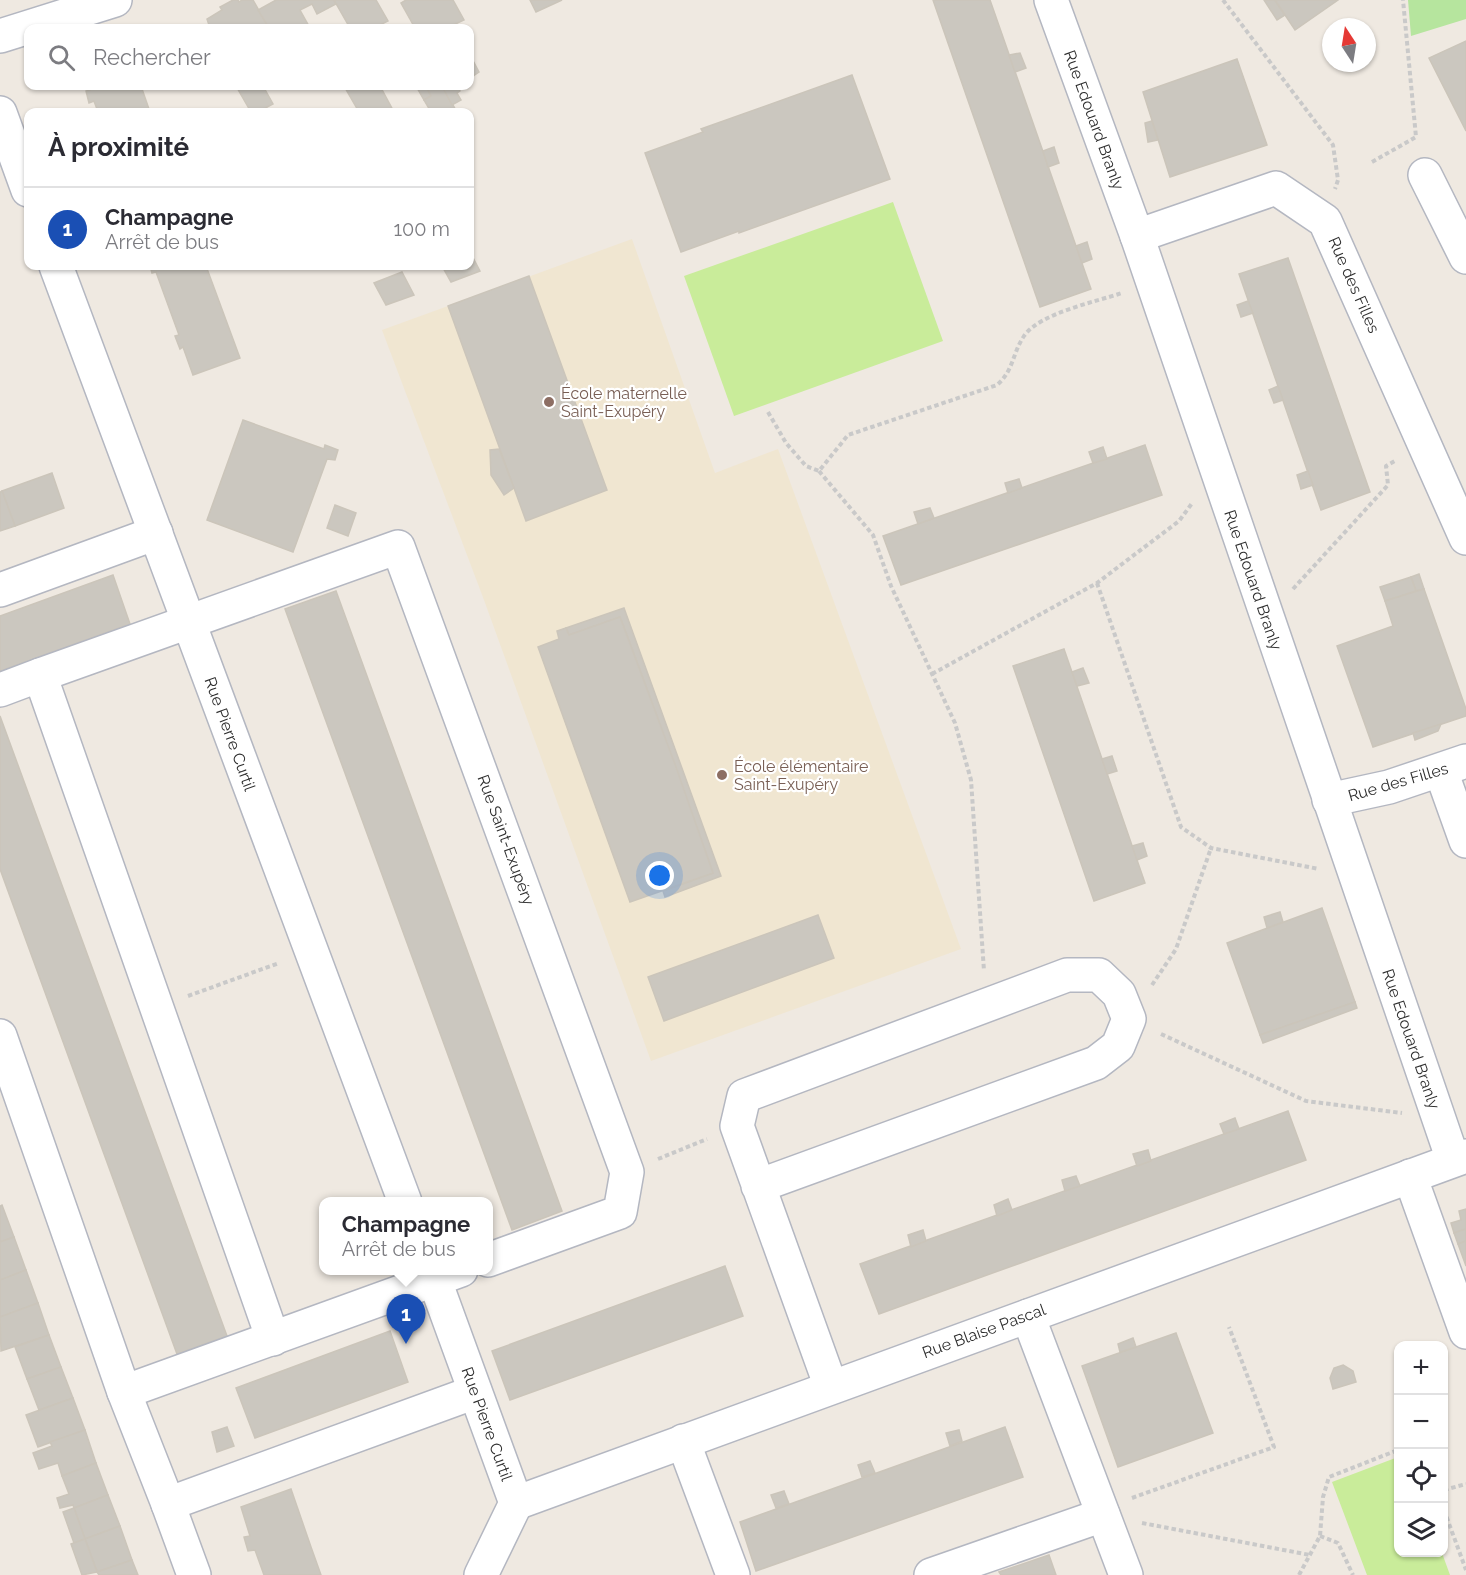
<!DOCTYPE html>
<html lang="fr">
<meta charset="utf-8">
<style>
body{margin:0;font-family:Raleway,sans-serif;background:#f7f7f7;color:#2b2b33}
.controls{position:absolute;right:18px;bottom:18px;display:grid;overflow:hidden;border-radius:12px;box-shadow:0 2px 4px #0004}
.controls button{width:54px;height:54px;display:grid;place-items:center;padding:0;border:0;border-bottom:2px solid #e1e1e2;background:#fff;color:#2b2b33;font:30px sans-serif}
.compass{position:absolute;left:1322px;top:18px;width:54px;height:54px;border-radius:50%;background:#fff;box-shadow:0 2px 4px #0004;rotate:348deg}
.you{position:absolute;left:660px;top:876px;width:21px;height:21px;margin:-15px;border:4px solid #fff;border-radius:50%;background:#1a73e8;box-shadow:0 0 0 9px #1a73e833}
.badge{display:grid;place-items:center;width:39px;height:39px;border-radius:50%;background:#1a73e8;color:#fff;font-size:20px;font-weight:700}
.pin{position:absolute;translate:-50% -50px;filter:drop-shadow(0 2px 3px #0008)}
.pin::after{content:'';position:absolute;top:32px;width:21px;height:18px;background:inherit;clip-path:polygon(0 0,100% 0,50% 100%)}
.popup{position:absolute;left:319px;top:1197px;width:174px;height:78px;box-sizing:border-box;display:grid;place-content:center;border-radius:12px;background:#fff;filter:drop-shadow(0 2px 4px #0005);font-size:20px;white-space:nowrap;color:#7c7c81}
.popup b{font-size:22px;color:#2b2b33}
.popup::after{content:'';position:absolute;left:50%;top:100%;margin-left:-12px;border:12px solid transparent;border-top-color:#fff}
.list{margin:0;padding:0;list-style:none}
h2{display:flex;justify-content:space-between;align-items:center;height:78px;margin:0;padding:0 24px;font-size:26px}
h2 small{font-size:20px;font-weight:400;color:#7c7c81}
.list li{display:grid;grid-template-columns:39px 1fr auto;gap:18px;align-items:center;box-sizing:border-box;height:84px;padding:0 24px;border-top:2px solid #e1e1e2}
.list b{display:block;font-size:22px;white-space:nowrap}
.list p{margin:0;font-size:20px;white-space:nowrap;color:#7c7c81}
.list em{font-size:20px;font-style:normal;color:#7c7c81}
.icon{flex:none;width:33px;height:33px;fill:none;stroke:currentColor;stroke-width:2;stroke-linecap:round;stroke-linejoin:round}
.map{position:relative;flex:none;width:1466px;height:1575px;overflow:hidden}
.search{position:absolute;background:#fff;box-shadow:0 2px 4px #0004;left:24px;top:24px;width:450px;height:66px;display:flex;align-items:center;gap:15px;box-sizing:border-box;padding:0 21px;border-radius:12px;color:#7c7c81;font-size:22px}
.panel{position:absolute;background:#fff;box-shadow:0 2px 4px #0004;left:24px;top:108px;width:450px;height:162px;border-radius:12px}
.map>svg:first-child{display:block}
</style>
<div class="map">
<svg width="1466" height="1575" viewBox="0 0 1466 1575">
<rect width="100%" height="100%" fill="#efe9e1"/>
<polygon fill="#f0e6d1" points="632,239 715,473 778,449 961,949 651,1061 484,600 382,330"/>
<polygon fill="#b6e59e" points="1408,0 1466,0 1466,19 1411,36"/>
<g fill="#c9ec9a">
<polygon points="893,202 943,341 734,416 684,276"/>
<polygon points="1398,1457 1398,1552 1442,1553 1450,1575 1367,1575 1332,1482"/>
</g>
<g fill="#cbc7bf" stroke="#cbc5ba" stroke-width="1.5">
<polygon points="233,0 238,0 239,2 242,0 253,0 269,28 210,28 207,19 222,10 220,7"/>
<polygon points="276,0 334,0 336,4 317,14 312,4 300,10 310,28 269,28 258,10"/>
<polygon points="334,0 376,0 388,21 374,28 350,28"/>
<polygon points="406,0 453,0 464,20 447,28 415,28 401,3"/>
<polygon points="530,0 562,0 536,12"/>
<polygon points="933,0 990,0 1091,289 1040,307"/>
<polygon points="1264,0 1275,0 1285,15 1277,20"/>
<polygon points="1275,0 1338,0 1295,30"/>
<polygon points="1466,41 1466,131 1429,58"/>
<polygon points="1020,53 1026,68 1015,72 1009,55"/>
<polygon points="470,55 479,72 470,78"/>
<polygon points="1237,59 1267,145 1170,177 1143,92"/>
<polygon points="852,75 890,179 739,233 739,231 681,252 645,153 703,132 701,129"/>
<polygon points="88,86 141,86 150,112 98,112 94,101 89,103 86,91 90,90"/>
<polygon points="236,86 263,86 273,104 258,112 251,112"/>
<polygon points="344,86 380,86 394,112 359,112"/>
<polygon points="416,86 426,86 431,96 424,100"/>
<polygon points="426,86 442,86 457,112 431,112 424,100 431,96"/>
<polygon points="442,86 458,86 460,91 457,93 461,100 452,105"/>
<polygon points="1152,121 1158,140 1148,142 1145,123"/>
<polygon points="1054,147 1059,163 1048,167 1043,151"/>
<polygon points="1087,242 1092,259 1082,263 1076,246"/>
<polygon points="470,252 480,271 451,282 442,266 470,266"/>
<polygon points="1288,258 1370,492 1321,510 1239,274"/>
<polygon points="150,266 206,266 240,358 193,375 183,347 180,349 175,336 179,335 156,272 152,273"/>
<polygon points="402,272 414,295 386,305 374,283"/>
<polygon points="529,276 607,490 526,521 448,306"/>
<polygon points="1248,301 1253,313 1241,317 1237,305"/>
<polygon points="1278,386 1283,400 1274,403 1269,390"/>
<polygon points="243,420 324,449 325,445 338,450 335,460 327,459 293,552 207,520"/>
<polygon points="1145,445 1162,495 901,585 883,536"/>
<polygon points="1103,447 1107,459 1093,463 1089,452"/>
<polygon points="499,449 514,488 504,495 491,475 490,450"/>
<polygon points="1308,471 1313,485 1301,489 1297,475"/>
<polygon points="52,473 64,508 15,526 2,491"/>
<polygon points="1019,479 1022,488 1008,493 1005,483"/>
<polygon points="2,491 15,526 0,531 0,492"/>
<polygon points="335,505 356,513 348,536 327,528"/>
<polygon points="930,508 934,518 918,524 914,512"/>
<polygon points="1419,574 1424,589 1416,591 1411,577"/>
<polygon points="113,575 130,624 0,671 0,616"/>
<polygon points="1411,577 1416,591 1385,601 1380,587"/>
<polygon points="1424,589 1466,709 1466,716 1373,747 1337,646 1393,626 1385,601"/>
<polygon points="336,591 562,1211 512,1230 285,609"/>
<polygon points="624,608 721,876 665,897 663,891 713,873 651,700 620,617 569,635 566,628"/>
<polygon points="620,617 676,767 713,873 630,902 538,647 559,639 557,631 566,628 569,635"/>
<polygon points="1064,649 1145,883 1094,901 1013,666"/>
<polygon points="1083,668 1089,683 1077,686 1072,672"/>
<polygon points="0,716 227,1336 177,1354 0,869"/>
<polygon points="1441,724 1438,731 1415,740 1413,733"/>
<polygon points="1112,756 1117,771 1107,774 1102,759"/>
<polygon points="1143,843 1147,856 1137,860 1132,846"/>
<polygon points="1322,908 1355,1002 1260,1035 1227,943"/>
<polygon points="1280,912 1283,922 1267,928 1264,917"/>
<polygon points="818,915 834,958 664,1021 648,977"/>
<polygon points="1355,1002 1357,1008 1263,1043 1260,1035"/>
<polygon points="1288,1111 1306,1160 879,1314 860,1264"/>
<polygon points="1235,1118 1239,1129 1224,1134 1220,1124"/>
<polygon points="1148,1150 1151,1161 1137,1166 1133,1154"/>
<polygon points="1076,1176 1080,1186 1065,1191 1062,1180"/>
<polygon points="1008,1199 1012,1210 997,1216 994,1205"/>
<polygon points="2,1205 14,1237 0,1242 0,1206"/>
<polygon points="1466,1209 1466,1229 1454,1233 1451,1223 1461,1220 1459,1211"/>
<polygon points="1466,1229 1466,1241 1458,1244 1454,1233"/>
<polygon points="923,1230 926,1241 911,1247 908,1235"/>
<polygon points="14,1237 26,1270 0,1280 0,1242"/>
<polygon points="1466,1241 1466,1266 1458,1244"/>
<polygon points="725,1266 743,1316 510,1400 492,1351"/>
<polygon points="26,1270 38,1303 0,1317 0,1280"/>
<polygon points="38,1303 49,1335 1,1351 0,1317"/>
<polygon points="390,1331 408,1382 255,1438 236,1388"/>
<polygon points="1176,1333 1213,1433 1118,1467 1082,1366"/>
<polygon points="49,1335 61,1367 27,1379 15,1347"/>
<polygon points="1133,1338 1136,1347 1120,1352 1118,1344"/>
<polygon points="1343,1365 1353,1371 1356,1382 1333,1389 1330,1378 1334,1368"/>
<polygon points="61,1367 73,1398 39,1410 27,1379"/>
<polygon points="73,1398 85,1430 38,1447 26,1415"/>
<polygon points="227,1427 234,1446 217,1452 212,1432"/>
<polygon points="1005,1427 1023,1477 756,1571 740,1522"/>
<polygon points="85,1430 96,1463 62,1476 58,1463 39,1469 33,1453 52,1446 50,1442"/>
<polygon points="959,1430 962,1441 950,1446 946,1433"/>
<polygon points="870,1461 875,1473 862,1477 858,1465"/>
<polygon points="96,1463 108,1495 74,1508 73,1505 60,1508 57,1498 69,1494 62,1476"/>
<polygon points="291,1489 311,1547 321,1575 264,1575 255,1550 248,1551 244,1537 250,1536 241,1507"/>
<polygon points="784,1491 789,1504 776,1508 771,1495"/>
<polygon points="108,1495 120,1526 85,1539 74,1508"/>
<polygon points="74,1508 85,1539 74,1543 63,1512"/>
<polygon points="120,1526 132,1560 97,1572 85,1539"/>
<polygon points="85,1539 97,1572 82,1575 71,1544"/>
<polygon points="1049,1555 1056,1575 1001,1575 999,1572"/>
<polygon points="132,1560 138,1575 99,1575 97,1572"/>
</g>
<g fill="none" stroke-linecap="round" stroke-linejoin="round">
<g stroke="#b4b7c1" stroke-width="36">
<g id="minor">
<polyline points="1051,0 1137,236 1453,1160"/>
<polyline points="0,36 115,0"/>
<polyline points="0,113 28,190"/>
<polyline points="1425,175 1466,257"/>
<polyline points="1137,236 1276,188 1325,221 1466,538"/>
<polyline points="56,266 405,1202"/>
<polyline points="0,590 156,533"/>
<polyline points="0,690 40,675"/>
<polyline points="1441,771 1466,841"/>
<polyline points="1329,800 1389,787 1466,761"/>
<polyline points="0,1036 124,1392 168,1504 194,1575"/>
<polyline points="1410,1176 1466,1332"/>
<polyline points="758,1186 1096,1063 1118,1046 1129,1019 1119,994 1099,975 1067,975 744,1096 737,1126 831,1387"/>
<polyline points="431,1270 516,1503 481,1575"/>
<polyline points="1028,1316 1126,1575"/>
<polyline points="273,1339 40,675 398,547 627,1172 620,1212 488,1260"/>
<polyline points="124,1392 461,1270"/>
<polyline points="683,1441 733,1575"/>
<polyline points="516,1503 1466,1156"/>
<polyline points="168,1504 475,1392"/>
<polyline points="931,1575 1103,1515"/>
</g>
</g>
<g stroke="#c9c9c9" stroke-width="4" stroke-dasharray="4.5 3" stroke-linecap="butt">
<polyline points="1223,0 1333,145 1338,180 1335,189"/>
<polyline points="1372,162 1416,137 1403,0"/>
<path d="M768,412L786,443L806,466L819,471L848,435L997,385C1014,370 1012,354 1024,336C1040,313 1095,302 1122,293"/>
<polyline points="819,471 873,535 891,586 955,723 971,780 984,971"/>
<polyline points="1097,583 1181,827 1211,848 1319,869"/>
<polyline points="1293,589 1388,485 1386,466 1395,461"/>
<polyline points="932,674 1097,583 1179,521 1193,502"/>
<polyline points="1152,985 1176,949 1211,848"/>
<polyline points="188,996 279,963"/>
<polyline points="1161,1034 1306,1101 1402,1113"/>
<polyline points="658,1159 707,1139"/>
<polyline points="1444,1490 1466,1484"/>
<polyline points="1132,1498 1274,1447 1229,1327"/>
<polyline points="1444,1510 1466,1570"/>
<polyline points="1142,1523 1310,1555"/>
<polyline points="1320,1536 1338,1543 1353,1575"/>
<polyline points="1299,1575 1320,1536 1323,1497 1329,1477 1398,1450"/>
</g>
<use href="#minor" stroke="#fff" stroke-width="33"/>
</g>
<g fill="#8d6e63" stroke="#fff" stroke-width="2">
<circle cx="549" cy="402" r="6"/>
<circle cx="722" cy="775" r="6"/>
</g>
<g text-anchor="middle" dominant-baseline="central" stroke-width="4.5" stroke-linejoin="round" paint-order="stroke">
<g font-size="16" fill="#2e2e2e" stroke="#fff">
<text transform="translate(1094 120) rotate(70)">Rue Edouard Branly</text>
<text transform="translate(1354 285) rotate(66)">Rue des Filles</text>
<text transform="translate(1253 580) rotate(71)">Rue Edouard Branly</text>
<text transform="translate(230 734) rotate(70)">Rue Pierre Curtil</text>
<text transform="translate(1398 782) rotate(-16)">Rue des Filles</text>
<text transform="translate(506 840) rotate(70)">Rue Saint-Exupéry</text>
<text transform="translate(1411 1039) rotate(71)">Rue Edouard Branly</text>
<text transform="translate(984 1331) rotate(-20)">Rue Blaise Pascal</text>
<text transform="translate(487 1424) rotate(70)">Rue Pierre Curtil</text>
</g>
<g font-size="16" fill="#785e54" stroke="#fff" text-anchor="start">
<text x="561" y="393">École maternelle<tspan x="561" dy="18">Saint-Exupéry</tspan></text>
<text x="734" y="766">École élémentaire<tspan x="734" dy="18">Saint-Exupéry</tspan></text>
</g>
</g>
</svg>
<div class="controls">
<button>+</button>
<button>−</button>
<button><svg class="icon" aria-label="locate" viewBox="0 0 24 24"><circle cx="12" cy="12" r="6"/><path d="M12 2v4M12 18v4M2 12h4M18 12h4"/></svg></button>
<button><svg class="icon" aria-label="layers" viewBox="0 0 24 24"><path d="M12 4l9 5-9 5-9-5zM3 14l9 5 9-5"/></svg></button>
</div>
<svg class="compass" viewBox="-18 -18 36 36"><path d="M0-13l5 13h-10z" fill="#e53935"/><path d="M0 13l5-13h-10z" fill="#7c7c81"/></svg>
<div class="you"></div>
<div class="pin badge" style="left:406px;top:1344px;background:#1a4fb4">1</div>
<div class="popup"><b>Champagne</b>Arrêt de bus</div>
<div class="search"><svg class="icon" aria-label="search" viewBox="0 0 24 24"><circle cx="10" cy="10" r="6"/><path d="M15 15l6 6"/></svg>Rechercher</div>
<section class="panel">
<h2>À proximité<small></small></h2>
<ul class="list">
<li><span class="badge" style="background:#1a4fb4">1</span><div><b>Champagne</b><p>Arrêt de bus</p></div><em>100 m</em></li>
</ul>
</section>
</div>
